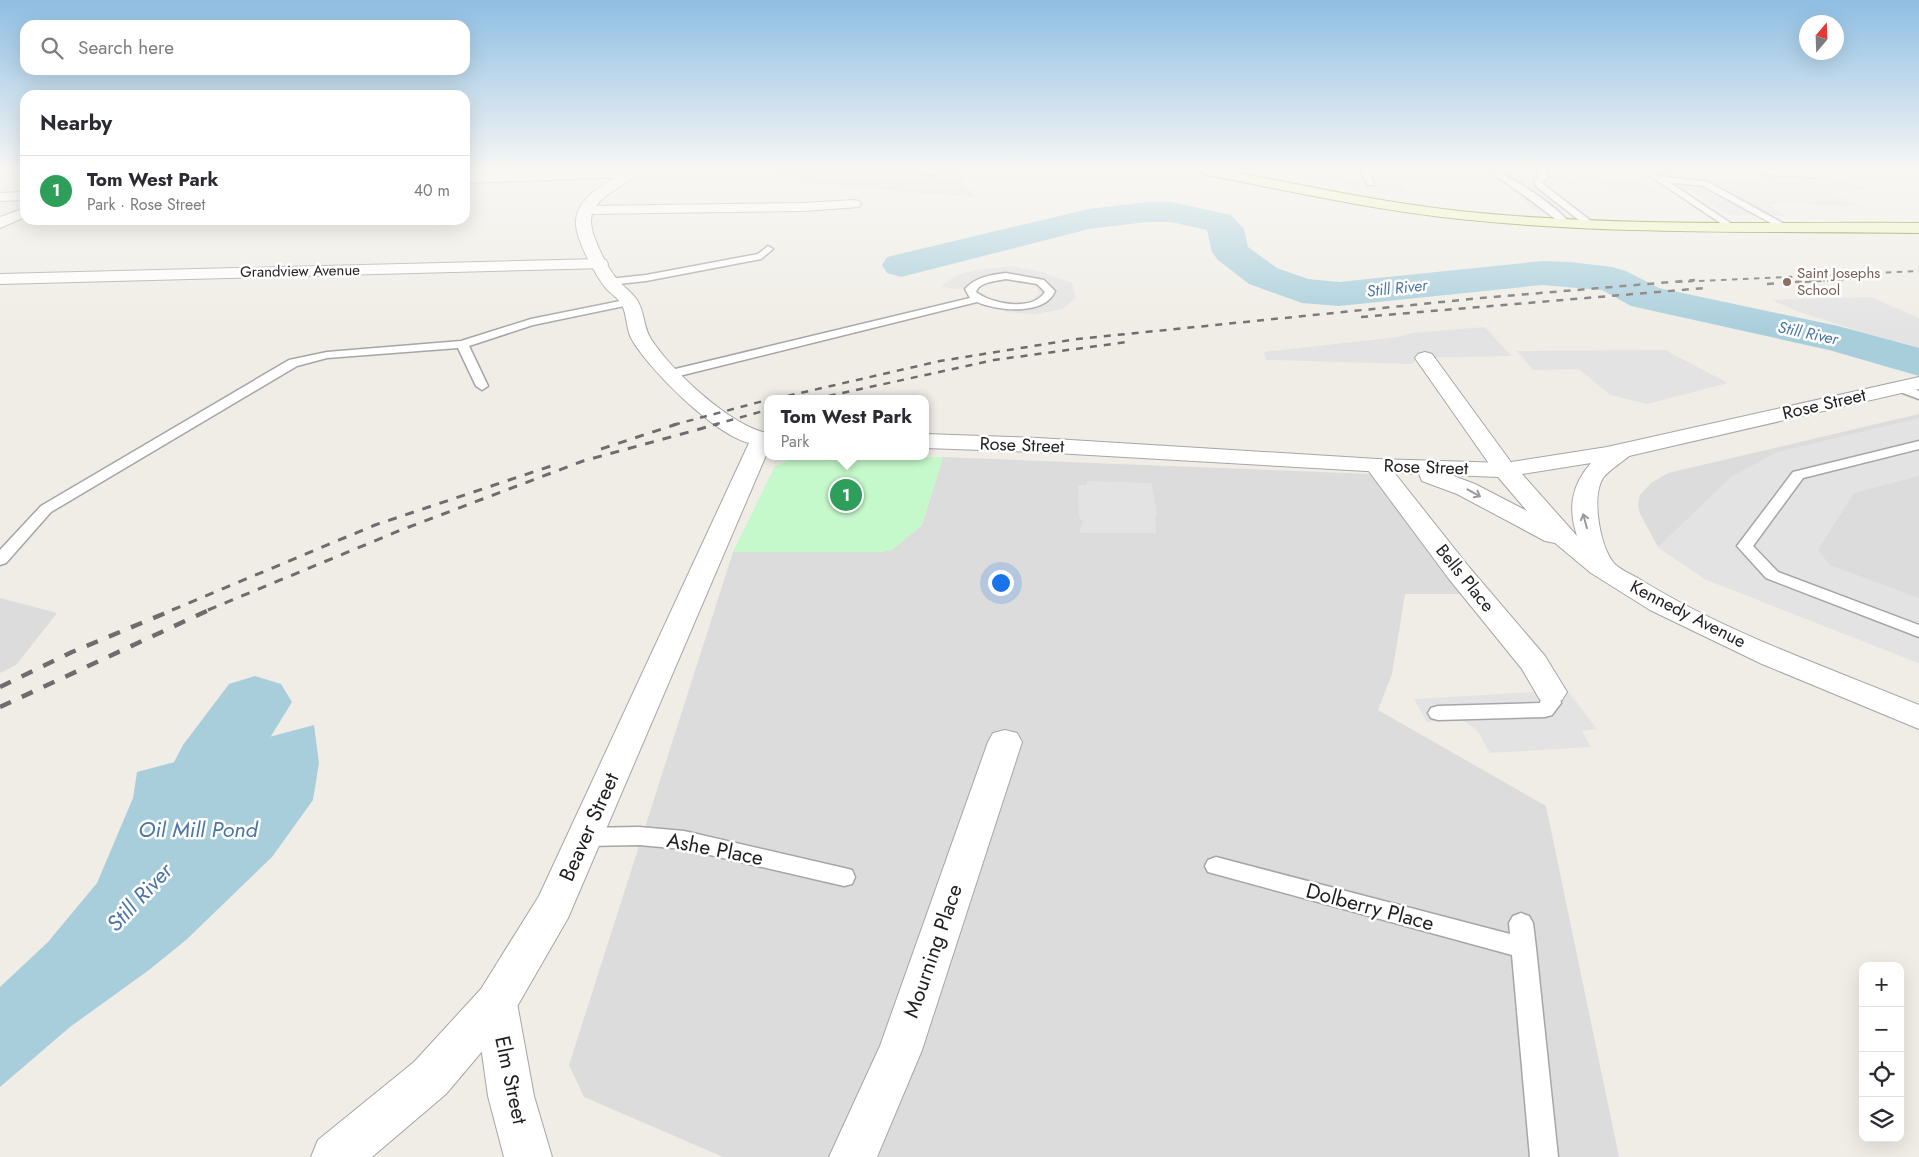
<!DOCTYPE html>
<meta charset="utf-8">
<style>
body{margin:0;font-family:Jost,sans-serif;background:#f2f2f3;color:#2b2b33}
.controls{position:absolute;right:15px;bottom:15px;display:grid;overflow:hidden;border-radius:10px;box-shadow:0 5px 20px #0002}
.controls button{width:45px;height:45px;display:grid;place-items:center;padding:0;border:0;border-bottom:1px solid #e1e1e2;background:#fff;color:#2b2b33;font:25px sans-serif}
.compass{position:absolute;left:1799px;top:15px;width:45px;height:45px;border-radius:50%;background:#fff;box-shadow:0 5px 20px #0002;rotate:19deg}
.you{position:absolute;left:1000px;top:582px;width:18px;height:18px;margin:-12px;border:4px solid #fff;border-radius:50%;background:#1a73e8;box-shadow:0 0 0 8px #1a73e833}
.badge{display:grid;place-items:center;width:32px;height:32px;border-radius:50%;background:#1a73e8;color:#fff;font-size:16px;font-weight:700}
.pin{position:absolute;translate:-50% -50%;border:2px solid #fff;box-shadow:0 1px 5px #0006}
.popup{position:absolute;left:764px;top:395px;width:165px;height:65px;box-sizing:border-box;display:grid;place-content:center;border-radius:10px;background:#fff;filter:drop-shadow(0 1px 4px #0005);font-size:16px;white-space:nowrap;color:#7c7c81}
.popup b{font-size:19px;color:#2b2b33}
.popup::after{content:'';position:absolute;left:50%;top:100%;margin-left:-10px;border:10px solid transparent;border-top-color:#fff}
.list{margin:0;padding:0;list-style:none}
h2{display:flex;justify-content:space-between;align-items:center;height:65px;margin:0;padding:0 20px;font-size:21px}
h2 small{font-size:16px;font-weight:400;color:#7c7c81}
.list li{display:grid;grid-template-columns:32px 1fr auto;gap:15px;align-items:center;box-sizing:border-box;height:70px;padding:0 20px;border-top:1px solid #e1e1e2}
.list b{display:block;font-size:19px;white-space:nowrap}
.list p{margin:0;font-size:16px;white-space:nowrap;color:#7c7c81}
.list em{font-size:16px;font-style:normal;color:#7c7c81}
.icon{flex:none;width:28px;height:28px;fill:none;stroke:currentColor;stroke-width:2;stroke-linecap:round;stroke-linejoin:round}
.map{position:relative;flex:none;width:1919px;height:1157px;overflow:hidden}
.search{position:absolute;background:#fff;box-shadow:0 5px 20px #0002;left:20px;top:20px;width:450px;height:55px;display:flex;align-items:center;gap:12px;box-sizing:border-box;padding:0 18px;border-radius:15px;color:#7c7c81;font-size:19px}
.panel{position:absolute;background:#fff;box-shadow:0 5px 20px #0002;left:20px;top:90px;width:450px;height:135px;border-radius:15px}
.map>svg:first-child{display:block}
</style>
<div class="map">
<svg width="1919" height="1157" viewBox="0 0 1919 1157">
<rect width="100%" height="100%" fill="#f0ede6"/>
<g fill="#dddcdc">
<polygon points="776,170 963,170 962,183 978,198 769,180"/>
<polygon points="1919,414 1919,663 1705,579 1658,547 1640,514 1638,504 1640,495 1651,483 1668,473"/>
<polygon points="943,457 1396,475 1492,594 1405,594 1392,674 1378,710 1546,806 1619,1157 723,1157 584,1097 569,1065 733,552 880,552 892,550 922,525"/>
<polygon points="0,598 57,613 16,665 0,673"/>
</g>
<polygon fill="#c5f8ca" points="798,456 943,457 922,525 892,550 880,552 733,552 775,466"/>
<g fill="#e3e3e3">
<polygon points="1355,170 1394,170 1409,194 1345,187 1347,181 1359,181"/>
<polygon points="1485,170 1560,170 1580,187 1540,187 1566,211 1533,209 1507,186 1489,185 1482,180 1489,176"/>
<polygon points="1655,170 1674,170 1688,178 1759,178 1746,170 1840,170 1843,172 1829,174 1867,190 1826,190 1865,207 1767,204 1787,216 1730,215"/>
<polygon points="1597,179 1640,180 1658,193 1612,191"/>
<polygon points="1011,266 1043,272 1072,283 1076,298 1063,309 1035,314 1007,312 992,306 1031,302 1039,293 1036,286 1026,283 1010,280 959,289 941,287 956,275 977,270"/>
<polygon points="1871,297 1919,318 1919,351 1797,311 1772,300"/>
<polygon points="1485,327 1511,356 1420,358 1412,364 1266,360 1264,352 1398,337 1412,333"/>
<polygon points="1665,350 1728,383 1647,404 1610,395 1579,369 1533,370 1517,351"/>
<polygon points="1919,418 1919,476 1854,493 1818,550 1830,565 1919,598 1919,663 1705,579 1658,547 1731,477 1777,452"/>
<polygon points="1087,481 1152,483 1157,516 1155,517 1156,533 1079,533 1083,522 1079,517 1078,485 1087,485"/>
<polygon points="1567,690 1597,729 1582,731 1591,747 1490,753 1477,730 1467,723 1457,719 1427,722 1414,699"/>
</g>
<polygon fill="#a8cedc" points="314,725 319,763 313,800 272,857 186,940 149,970 70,1027 0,1087 0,987 48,942 97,883 133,798 137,772"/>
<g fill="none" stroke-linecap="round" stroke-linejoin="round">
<g fill="#a8cedc" fill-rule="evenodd">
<polygon points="1147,202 1171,202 1231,215 1244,229 1248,247 1277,268 1308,279 1339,282 1542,261 1570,262 1612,267 1626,271 1659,288 1838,326 1919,348 1919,376 1829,350 1631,306 1602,290 1542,285 1339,306 1302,303 1249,284 1218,260 1212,252 1207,230 1171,222 1147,222 1089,229 901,277 887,273 882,265 887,257 1089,209"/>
<polygon points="255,676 281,684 292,702 249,772 229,828 217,851 187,861 157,851 145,828 172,766 183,745 229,684"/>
</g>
<g stroke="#a6a6a6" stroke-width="3">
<g id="service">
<polygon points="907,170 930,170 938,173 934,175"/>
<polygon points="1361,170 1369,170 1374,185 1368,185"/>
<path d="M1486,170C1506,170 1555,206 1569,222L1562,224L1521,193Z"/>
<polygon points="1537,170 1545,170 1548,177 1542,182 1543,184 1591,221 1591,225 1585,225 1537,187 1534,181 1540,176"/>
<polygon points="1641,170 1650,170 1660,176 1708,182 1790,227 1782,229 1703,186 1669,182 1735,226 1728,228"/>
<polygon points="1816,170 1825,170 1816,177 1767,175 1763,173 1767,171 1814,173"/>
<polygon points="768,246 773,249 761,259 646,281 609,285 604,282 609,279 646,275 758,254"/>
<path d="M1006,273L1044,280L1055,291C1045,316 997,311 977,302L671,378L665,374L667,371L970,298L965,289C975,277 991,275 1006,273ZM1006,279L1037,284L1045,292C1032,312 991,304 976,292C979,282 996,281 1006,279Z"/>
<polygon points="630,299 634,300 634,304 533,325 469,346 488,386 482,390 476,386 458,348 327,358 297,366 51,512 6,563 0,565 0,550 41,506 289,360 327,352 461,341 531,319"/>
<polygon points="1899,383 1919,391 1919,399 1895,390 1893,387"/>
<polygon points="1919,441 1919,449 1803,478 1753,546 1778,572 1919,625 1919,637 1766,578 1737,546 1793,472"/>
<polygon points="1551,686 1558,687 1561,703 1552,715 1545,717 1438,720 1431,718 1428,713 1431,708 1438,706 1540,703 1544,687"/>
<polygon points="639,827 684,831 844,868 852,870 855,877 852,884 844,886 684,849 639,845 584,846 576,843 573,837 576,831 584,828"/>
<polygon points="1216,857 1510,934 1509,923 1513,916 1521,913 1529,916 1533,923 1536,948 1558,1157 1530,1157 1512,955 1208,872 1205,866 1208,860"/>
</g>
</g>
<g stroke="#a6a6a6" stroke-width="2">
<g id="minor">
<polygon points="601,170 635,170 638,173 631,177 465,183 465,175"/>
<polygon points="25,192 25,200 0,201 0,193"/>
<polygon points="854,200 859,201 861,204 859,207 803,211 587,214 580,210 587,206 803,203"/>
<polygon points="25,208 25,217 0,228 0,217"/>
<polygon points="600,259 606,260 608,264 606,268 0,284 0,274"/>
<polygon points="1425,352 1432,354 1513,465 1517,470 1513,475 1505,477 1497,475 1415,358 1418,354"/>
<polygon points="1377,459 1385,461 1469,567 1545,656 1567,692 1562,700 1551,703 1540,700 1522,669 1449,579 1365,466 1369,461"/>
<polygon points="1005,730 1017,733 1022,742 922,1050 877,1157 829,1157 880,1046 988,742 993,733"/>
<polygon points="496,983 511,989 517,1003 534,1096 552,1157 504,1157 488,1096 475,1003 481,989"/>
</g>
</g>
<g stroke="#a6a6a6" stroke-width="2">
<g id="tertiary">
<path d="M626,170H641C628,187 592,195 591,220C590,234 607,267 616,278C622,286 631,291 637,300C645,312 643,327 651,339C672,371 729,425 767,433V453L568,918L511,1017L446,1094L372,1157H311L318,1140L414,1062L481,989L539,896L749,443C714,434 648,369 631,338C626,327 627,315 622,305C618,297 609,293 604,286C594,272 574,237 576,220C578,196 609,182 626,170Z"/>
<path d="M1919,377V389L1629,456C1620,464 1610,469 1603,478C1591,497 1600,545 1613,562C1618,569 1633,575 1641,580C1727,633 1827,667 1919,705V729L1762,664L1650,610L1591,573L1555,543L1545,541L1457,494L1422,481L1419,474L1038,452L925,448V434L1038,438L1377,459L1505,463L1607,447ZM1591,463C1571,486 1568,508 1577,536L1522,474ZM1451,475L1498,477L1527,511L1475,484Z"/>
</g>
</g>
<g stroke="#657409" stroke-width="2">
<path id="secondary" d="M1196,170H1224C1302,185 1380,202 1459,211C1611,227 1766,222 1919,223V233C1766,231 1612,235 1459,219C1373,210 1288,191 1203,174Z"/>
</g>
<use href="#service" fill="#fff" fill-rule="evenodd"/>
<use href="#minor" fill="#fff" fill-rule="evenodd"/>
<use href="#tertiary" fill="#fff" fill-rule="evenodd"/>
<use href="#secondary" fill="#f2f7bc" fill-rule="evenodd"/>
<g stroke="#6d6d6d" stroke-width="2" stroke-dasharray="5.5 5.5" stroke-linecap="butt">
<polyline points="1677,282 1919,271"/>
<polyline points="1805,282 1864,278"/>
</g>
<g stroke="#6d6d6d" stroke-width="2.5" stroke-dasharray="7 7" stroke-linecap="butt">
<polyline points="1767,284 1825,280"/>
<polyline points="1361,317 1705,288"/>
<polyline points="774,399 940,361 1077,339 1481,298 1695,280"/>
<polyline points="815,399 994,360 1127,342"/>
<polyline points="673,425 767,400"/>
<polyline points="713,425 767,410"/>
</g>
<g stroke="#6d6d6d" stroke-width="3" stroke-dasharray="9 9" stroke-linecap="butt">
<polyline points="601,449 677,424"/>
<polyline points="172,610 375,525 554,465"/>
<polyline points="208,610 401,530 583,461 718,424"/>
</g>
<g stroke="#6d6d6d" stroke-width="4.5" stroke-dasharray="12 12" stroke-linecap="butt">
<polyline points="0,687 72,652 175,609"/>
<polyline points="0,707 211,609"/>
</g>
</g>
<defs><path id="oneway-shaft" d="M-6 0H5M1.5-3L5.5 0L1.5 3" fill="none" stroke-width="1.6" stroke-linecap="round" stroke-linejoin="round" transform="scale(1.25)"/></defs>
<g stroke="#9a9a9a">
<use href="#oneway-shaft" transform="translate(1474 493) rotate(29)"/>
<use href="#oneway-shaft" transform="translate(1585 521) rotate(-105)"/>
</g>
<linearGradient id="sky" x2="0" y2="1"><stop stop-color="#8ebee3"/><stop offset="0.51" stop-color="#f8f7f4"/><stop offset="1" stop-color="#f8f7f4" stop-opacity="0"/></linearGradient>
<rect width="1919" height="332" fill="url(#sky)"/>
<circle fill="#8d6e63" stroke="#fff" stroke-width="2" cx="1787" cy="282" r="5"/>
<g text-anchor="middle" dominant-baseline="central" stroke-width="5" stroke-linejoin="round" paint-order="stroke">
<g font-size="15" fill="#1f1f1f" stroke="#fff">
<text transform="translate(300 271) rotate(-1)">Grandview Avenue</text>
</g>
<g font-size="15" fill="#785e54" stroke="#fff" text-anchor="start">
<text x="1797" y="273">Saint Josephs<tspan x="1797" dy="17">School</tspan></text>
</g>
<g font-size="16" font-style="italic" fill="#4b75a4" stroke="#fff">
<text transform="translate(1397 288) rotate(-6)">Still River</text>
<text transform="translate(1808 333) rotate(12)">Still River</text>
</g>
<g font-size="18" fill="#1f1f1f" stroke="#fff">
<text transform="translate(1824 404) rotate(-13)">Rose Street</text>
<text transform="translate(1022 445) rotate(2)">Rose Street</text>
<text transform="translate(1426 467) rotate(2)">Rose Street</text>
<text transform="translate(1465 578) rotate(51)">Bells Place</text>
<text transform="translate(1688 614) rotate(27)">Kennedy Avenue</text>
</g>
<g font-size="21" fill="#1f1f1f" stroke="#fff">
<text transform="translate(589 827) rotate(-66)">Beaver Street</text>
<text transform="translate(715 849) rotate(11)">Ashe Place</text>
<text transform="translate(1370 907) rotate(15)">Dolberry Place</text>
<text transform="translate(933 951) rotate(-71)">Mourning Place</text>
<text transform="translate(511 1080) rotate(78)">Elm Street</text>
</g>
<g font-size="22" font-style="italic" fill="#4b75a4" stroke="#fff">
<text x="198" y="829">Oil Mill Pond</text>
<text transform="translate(139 897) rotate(-47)">Still River</text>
</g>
</g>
</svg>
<div class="controls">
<button>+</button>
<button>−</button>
<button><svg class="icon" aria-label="locate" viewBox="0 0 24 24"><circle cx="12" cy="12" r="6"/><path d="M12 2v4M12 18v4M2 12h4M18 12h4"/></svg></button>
<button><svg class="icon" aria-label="layers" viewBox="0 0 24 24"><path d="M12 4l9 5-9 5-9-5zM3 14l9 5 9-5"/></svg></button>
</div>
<svg class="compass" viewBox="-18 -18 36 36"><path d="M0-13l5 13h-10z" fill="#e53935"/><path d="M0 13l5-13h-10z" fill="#7c7c81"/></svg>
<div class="you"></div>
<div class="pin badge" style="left:846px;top:495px;background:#2e9e5b">1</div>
<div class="popup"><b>Tom West Park</b>Park</div>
<div class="search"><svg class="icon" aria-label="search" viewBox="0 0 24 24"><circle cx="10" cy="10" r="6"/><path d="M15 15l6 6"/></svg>Search here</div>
<section class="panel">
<h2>Nearby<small></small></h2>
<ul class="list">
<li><span class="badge" style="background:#2e9e5b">1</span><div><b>Tom West Park</b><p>Park · Rose Street</p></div><em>40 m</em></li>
</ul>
</section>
</div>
